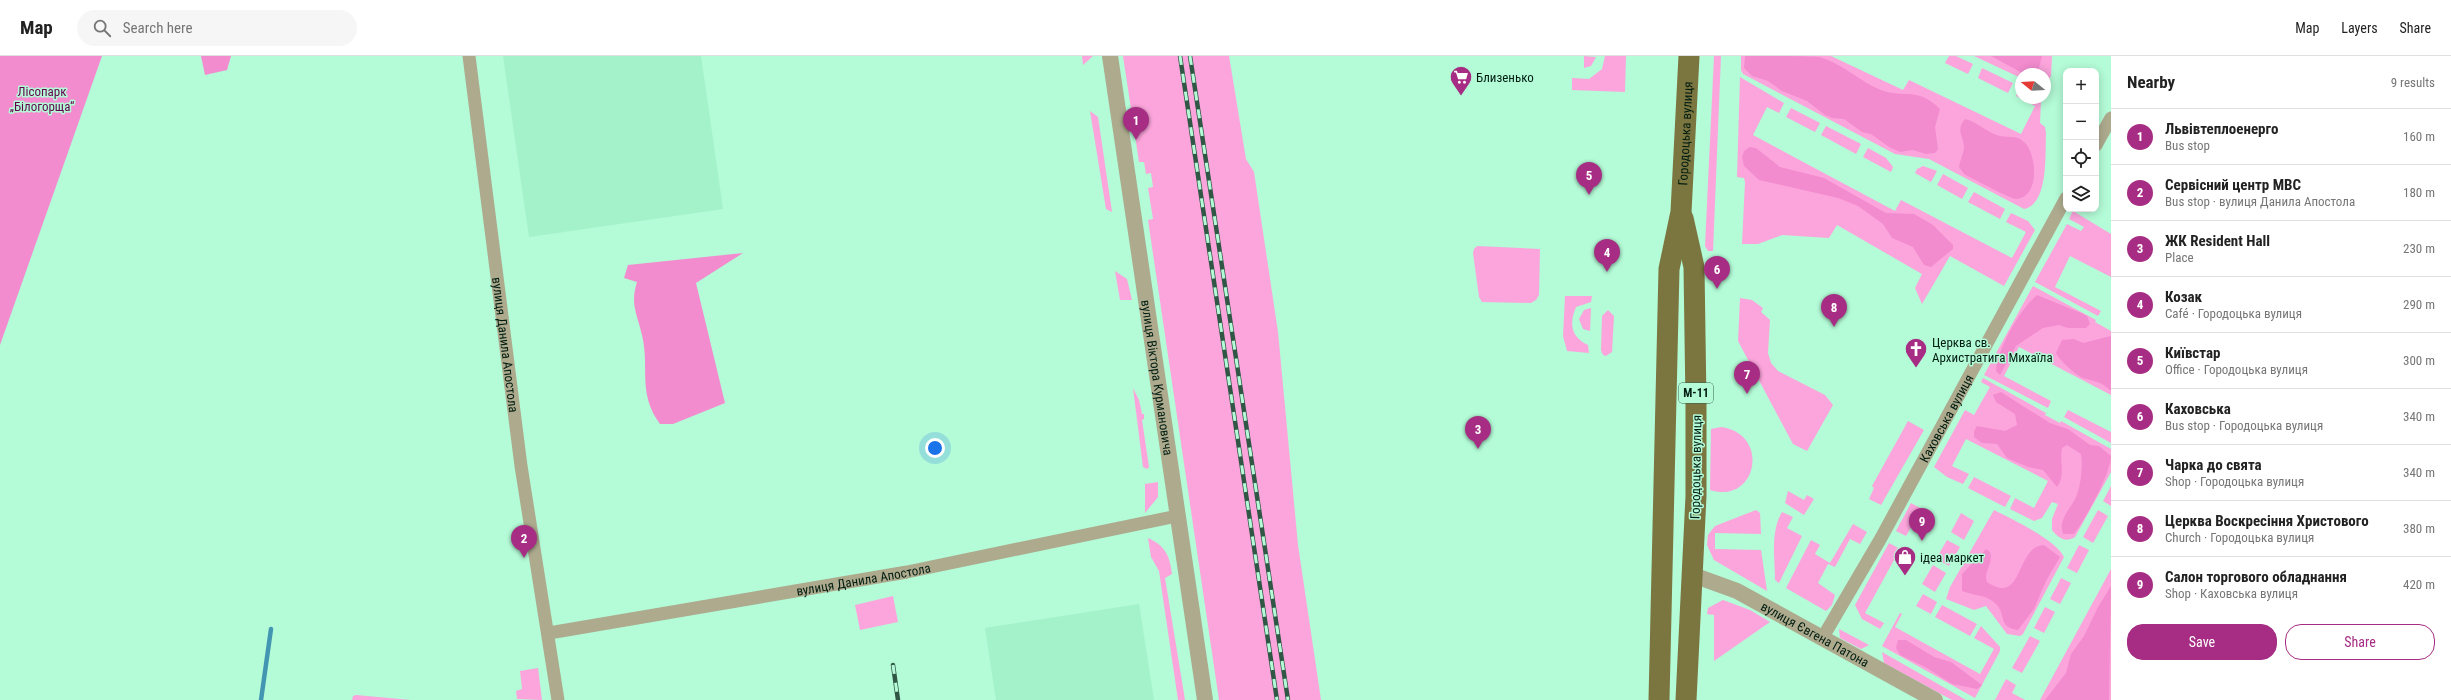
<!DOCTYPE html>
<meta charset="utf-8">
<style>
body{margin:0;font-family:"Roboto Condensed",sans-serif;background:#f6f6f6;color:#222}
.controls{position:absolute;right:12px;top:12px;display:grid;overflow:hidden;border-radius:8px;box-shadow:0 2px 10px #0003}
.controls button{width:36px;height:36px;display:grid;place-items:center;padding:0;border:0;border-bottom:1px solid #e0e0e0;background:#fff;color:#222;font:20px sans-serif}
.compass{position:absolute;left:2015px;top:12px;width:36px;height:36px;border-radius:50%;background:#fff;box-shadow:0 2px 10px #0003;rotate:288deg}
.you{position:absolute;left:935px;top:392px;width:14px;height:14px;margin:-10px;border:3px solid #fff;border-radius:50%;background:#1a73e8;box-shadow:0 0 0 6px #1a73e833}
.badge{display:grid;place-items:center;width:26px;height:26px;border-radius:50%;background:#a62d83;color:#fff;font-size:13px;font-weight:700}
.pin{position:absolute;translate:-50% -33px;filter:drop-shadow(0 1px 2px #0008)}
.pin::after{content:'';position:absolute;top:21px;width:14px;height:12px;background:inherit;clip-path:polygon(0 0,100% 0,50% 100%)}
.list{margin:0;padding:0;list-style:none}
h2{display:flex;justify-content:space-between;align-items:center;height:52px;margin:0;padding:0 16px;font-size:17px}
h2 small{font-size:13px;font-weight:400;color:#767676}
.list li{display:grid;grid-template-columns:26px 1fr auto;gap:12px;align-items:center;box-sizing:border-box;height:56px;padding:0 16px;border-top:1px solid #e0e0e0}
.list b{display:block;font-size:15px;white-space:nowrap}
.list p{margin:0;font-size:13px;white-space:nowrap;color:#767676}
.list em{font-size:13px;font-style:normal;color:#767676}
.actions{display:flex;gap:8px;padding:12px 16px}
.actions a{flex:1;padding:9px 0;border:1px solid #a62d83;border-radius:16px;text-align:center;font-size:14px;color:#a62d83}
.actions .main{background:#a62d83;color:#fff}
.icon{flex:none;width:22px;height:22px;fill:none;stroke:currentColor;stroke-width:2;stroke-linecap:round;stroke-linejoin:round}
.map{position:relative;flex:none;width:2111px;height:644px;overflow:hidden}
header{display:flex;align-items:center;gap:24px;box-sizing:border-box;height:56px;padding:0 20px;background:#fff;border-bottom:1px solid #e0e0e0}
header strong{font-size:19px}
nav{display:flex;gap:22px;margin-inline-start:auto;font-size:14px}
.search{width:280px;height:36px;background:#f6f6f6;display:flex;align-items:center;gap:10px;box-sizing:border-box;padding:0 14px;border-radius:22px;color:#767676;font-size:15px}
main{display:flex}
aside{flex:1;background:#fff}
.map>svg:first-child{display:block}
</style>
<header>
<strong>Map</strong>
<div class="search"><svg class="icon" aria-label="search" viewBox="0 0 24 24"><circle cx="10" cy="10" r="6"/><path d="M15 15l6 6"/></svg>Search here</div>
<nav><a>Map</a><a>Layers</a><a>Share</a></nav>
</header>
<main>
<div class="map">
<svg width="2111" height="644" viewBox="0 0 2111 644">
<rect width="100%" height="100%" fill="#b4fbd7"/>
<g fill="#a3f2ca">
<polygon points="503,0 701,0 723,153 529,181"/>
<polygon points="1139,548 1154,644 996,644 985,572"/>
</g>
<g fill="#fca5dc">
<polygon points="1082,0 1093,0 1083,9"/>
<polygon points="1123,0 1229,0 1246,103 1254,116 1278,276 1298,489 1321,644 1219,644 1148,164 1153,163 1148,132 1153,131 1151,117 1146,118 1144,106 1139,106"/>
<polygon points="1584,0 1596,1 1591,10 1584,12"/>
<polygon points="1605,0 1626,0 1625,36 1572,34 1572,22 1589,23 1602,13"/>
<polygon points="1714,0 1721,0 1713,195 1708,195 1705,190"/>
<path d="M1741,0H1831L1903,34L1909,24L2021,78L2035,50L2016,40L2021,30V42H2040L2041,45L2040,67L2045,71L2046,77C2045,97 2049,148 2024,153L1929,103L1895,98L1743,18L1741,14Z"/>
<polygon points="1949,0 1956,0 1973,8 1968,18 1945,7"/>
<polygon points="1974,0 2052,0 2051,20 2045,30 2045,18 2021,18 2021,22"/>
<polygon points="1982,12 2013,27 2008,37 1978,22"/>
<polygon points="1740,21 1784,47 1779,57 1767,51 1753,79 1895,155 1901,144 2012,202 2026,176 2006,166 2011,157 2028,165 2035,174 2004,230 1950,200 1922,248 1915,232 1922,218 1837,169 1829,182 1782,179 1758,188 1742,188 1745,126 1744,122 1737,121"/>
<polygon points="1791,52 1820,67 1815,76 1786,61"/>
<polygon points="1090,55 1098,61 1112,156 1106,153"/>
<polygon points="1826,70 1861,88 1856,98 1821,79"/>
<polygon points="1868,92 1886,102 1893,111 1891,116 1863,101"/>
<polygon points="1923,110 1937,115 1931,126 1915,117 1917,113"/>
<polygon points="1943,118 1968,132 1962,143 1937,129"/>
<polygon points="1974,136 2005,153 2000,163 1968,146"/>
<polygon points="2073,155 2111,178 2111,221 2070,200 2055,231 2101,255 2098,260 2035,226 2067,168 2081,175 2084,171 2069,163"/>
<polygon points="1477,190 1540,193 1539,239 1536,244 1531,247 1482,246 1479,241 1473,197 1474,193"/>
<polygon points="1115,215 1127,223 1132,244 1120,244"/>
<polygon points="2033,230 2096,264 2095,266 2111,275 2111,339 2019,291 2004,320 2051,345 2048,352 1984,319"/>
<path d="M1565,240H1592L1591,246L1576,251C1569,268 1571,281 1588,289L1589,297L1567,295L1563,280Z"/>
<polygon points="1740,242 1752,244 1763,252 1761,256 1770,264 1768,297 1771,307 1778,315 1825,339 1833,349 1807,395 1793,388 1738,285"/>
<polygon points="1591,252 1590,275 1583,273 1579,263 1584,254"/>
<polygon points="1608,254 1614,260 1612,296 1606,300 1603,299 1601,294 1602,260"/>
<path d="M1983,322L2046,357L2045,359L2060,367L2061,365L2111,393V416L2075,481C2066,487 2058,482 2052,474V463L2058,448L2052,446L2042,462L2034,465L2010,453L2015,442L2034,452L2048,425L1966,383L1952,410L1969,418L1963,428L1947,421L1934,411L1965,354L1974,359L1990,331L1981,326Z"/>
<polygon points="1133,332 1139,344 1142,358 1144,358 1144,363 1142,364 1149,411 1147,413 1143,411"/>
<polygon points="2068,354 2111,376 2111,387 2064,361"/>
<polygon points="1908,365 1924,374 1881,449 1869,443 1874,432 1872,430"/>
<path d="M1721,371C1771,378 1757,449 1710,434L1711,373Z"/>
<polygon points="1974,421 2011,440 2005,451 1968,432"/>
<polygon points="1158,426 1158,441 1145,457 1145,428"/>
<polygon points="2111,430 2111,450 2103,445"/>
<polygon points="1788,435 1804,444 1807,439 1814,443 1804,459 1785,447"/>
<polygon points="1911,447 1922,453 1906,480 1896,475"/>
<polygon points="1756,454 1760,457 1761,478 1715,477 1715,493 1761,494 1767,535 1714,504 1707,489 1708,479 1715,470"/>
<path d="M1994,454C2012,463 2056,484 2064,501L2023,578L2020,580L2007,578L1986,550L1974,554L1946,543L1950,531Z"/>
<polygon points="2098,454 2108,460 2093,487 2083,481"/>
<path d="M1782,456L1793,461L1787,472L1802,480L1779,527L1775,524C1775,503 1770,476 1782,456Z"/>
<polygon points="1961,457 1974,465 1964,484 1951,476"/>
<polygon points="1853,468 1867,476 1860,488 1850,483 1835,511 1828,508 1818,527 1835,539 1832,549 1826,555 1786,532 1811,484 1820,489 1815,498 1830,507"/>
<path d="M1148,482C1166,490 1170,501 1172,518L1165,522L1185,644H1178L1159,515L1151,501Z"/>
<polygon points="1947,484 1960,491 1949,510 1936,503"/>
<polygon points="1889,487 1900,493 1865,557 1884,567 1880,573 1862,563 1855,549"/>
<polygon points="2079,489 2089,494 2077,517 2067,512"/>
<polygon points="1933,509 1946,517 1935,536 1922,528"/>
<polygon points="2111,513 2111,644 2040,644"/>
<polygon points="2061,522 2071,527 2060,548 2050,543"/>
<polygon points="1923,538 1937,546 1931,558 1916,550"/>
<polygon points="893,540 898,566 860,574 855,549"/>
<polygon points="1723,544 1750,554 1770,566 1714,605 1714,559 1707,558 1708,552"/>
<polygon points="1942,549 1977,568 1970,580 1935,561"/>
<polygon points="2045,551 2055,556 2044,577 2034,572"/>
<polygon points="1900,557 1902,558 1895,571 1980,618 1994,593 1974,582 1981,570 2000,591 2000,595 1975,642 1882,590"/>
<polygon points="1839,573 1869,589 1861,593 1840,582"/>
<polygon points="2030,580 2040,585 2022,617 2012,612"/>
<polygon points="1882,596 1966,644 1952,644 1884,607"/>
<polygon points="538,612 542,644 517,643 516,635 522,633 520,615"/>
<polygon points="2006,623 2016,629 2012,637 2025,644 1995,644"/>
<polygon points="356,639 411,644 352,644 353,640"/>
</g>
<g fill="#f38bcf">
<polygon points="0,0 102,0 0,289"/>
<polygon points="201,0 231,0 227,14 205,19"/>
<path d="M1745,0C1762,0 1805,0 1819,1C1842,7 1859,25 1881,34C1905,43 1917,30 1940,53L1935,71L1938,93L1935,97L1926,98L1913,94L1900,96L1889,91L1871,78L1862,76L1844,63L1832,62L1825,59L1807,45L1782,35L1768,25L1752,20L1744,12Z"/>
<polygon points="1991,0 2042,0 2038,16 2024,18"/>
<path d="M1965,63C1978,66 1987,77 2000,80C2010,82 2018,79 2025,87C2037,99 2040,142 2016,143C2011,143 1971,122 1964,118L1959,111C1960,104 1963,99 1964,92C1964,80 1955,75 1965,63Z"/>
<polygon points="1750,91 1756,92 1780,111 1824,122 1886,157 1914,158 1933,169 1953,189 1953,193 1931,211 1924,209 1913,191 1892,182 1883,168 1858,150 1838,142 1759,124 1744,110 1742,101 1744,95"/>
<path d="M743,197L696,227L725,347L673,368H660C637,336 650,313 642,279C637,258 630,248 637,226L624,222L628,209Z"/>
<path d="M2037,239L2081,257L2087,260L2090,268L2086,272H2068L2059,269L2043,272L2016,290L2000,319L1996,315C1997,293 2020,253 2037,239Z"/>
<path d="M2111,280V335C2100,325 2096,326 2083,322C2077,320 2058,303 2056,297L2062,284L2074,283L2083,287Z"/>
<path d="M2001,336L2050,367L2068,373L2090,389L2099,390L2111,400C2111,417 2085,464 2074,478H2063C2058,463 2070,454 2076,441C2081,429 2083,410 2081,398L2067,389L2062,392C2059,407 2066,418 2057,431L2043,414L2028,411L2007,402L1997,388L1982,387L1974,381V375L1977,370L2005,375L2017,369L2015,358L1996,346L1993,339Z"/>
<path d="M2044,489L2060,501L2046,525L2034,553L2018,574C1997,571 2007,559 1996,548C1986,538 1974,540 1962,535V518L1986,493L1990,496C1994,507 1983,516 1987,526C2024,551 2015,490 2044,489Z"/>
<polygon points="2111,530 2109,644 2045,644 2066,617 2071,598 2084,580 2098,551"/>
<polygon points="1898,584 1906,584 1934,601 1951,606 1982,629 1977,633 1952,628 1927,612 1900,599 1896,592"/>
</g>
<g fill="none" stroke-linecap="round" stroke-linejoin="round">
<polyline stroke="#4396b1" stroke-width="4.5" points="261,644 271,573"/>
<g stroke="#adaa8e" stroke-width="13">
<path id="s1" d="M469,0L521,410L558,644"/>
<polyline points="2096,89 2111,62"/>
<path id="s2" d="M549,577L907,516L1177,460"/>
<path id="s3" d="M1823,581L1881,482L2066,142"/>
</g>
<g stroke="#adaa8e" stroke-width="16">
<path id="s4" d="M1110,0L1205,644"/>
<path id="s5" d="M1693,519L1737,535L1935,644"/>
</g>
<g stroke="#7b753f" stroke-width="21">
<polyline points="1683,162 1694,211 1696,347 1696,440 1686,644"/>
<path id="s6" d="M1659,644L1669,213L1681,156L1689,0"/>
</g>
<g stroke="#305745" stroke-width="4.5">
<g id="rail">
<polyline points="1180,0 1277,644"/>
<polyline points="1190,0 1288,644"/>
<polyline points="893,609 898,644"/>
</g>
</g>
<use href="#rail" stroke="#b4fbd7" stroke-width="3" stroke-dasharray="9" stroke-linecap="butt"/>
</g>
<defs>
<g id="supermarket-pin" transform="scale(1.15)"><path d="M0 17L-7.5 6A9.5 9.5 0 1 1 7.5 6Z" fill="#a62d83" stroke="#b4fbd7"/><path d="M-6-5.5h2.5l.6 2H6L4.5 2H-2.5L-4.4-4H-6ZM-1.5 3.2a1.3 1.3 0 1 0 .1 0ZM3 3.2a1.3 1.3 0 1 0 .1 0Z" fill="#fff"/></g>
<g id="church-pin" transform="scale(1.15)"><path d="M0 17L-7.5 6A9.5 9.5 0 1 1 7.5 6Z" fill="#a62d83" stroke="#b4fbd7"/><path d="M-1.2-6h2.4v3.5h3.3v2.4h-3.3V6h-2.4V-.1h-3.3v-2.4h3.3Z" fill="#fff"/></g>
<g id="shop-pin" transform="scale(1.15)"><path d="M0 17L-7.5 6A9.5 9.5 0 1 1 7.5 6Z" fill="#a62d83" stroke="#b4fbd7"/><path d="M-5-2.5h2.3a2.7 3.5 0 0 1 5.4 0H5L5.5 6h-11ZM-1.5-2.5h3a1.5 2.3 0 0 0-3 0Z" fill="#fff"/></g>
</defs>
<g fill-rule="evenodd">
<use href="#supermarket-pin" x="1461" y="21"/>
<use href="#church-pin" x="1916" y="293"/>
<use href="#shop-pin" x="1905" y="501"/>
</g>
<g text-anchor="middle" dominant-baseline="central" stroke-width="3" stroke-linejoin="round" paint-order="stroke">
<rect fill="#b4fbd7" stroke="#37604c" stroke-width="1" x="1679" y="327" width="34" height="20" rx="3"/>
<g font-size="12" font-weight="bold" fill="#011d11">
<text x="1696" y="337">М-11</text>
</g>
<g font-size="13" fill="#011d11" stroke="#b4fbd7" text-anchor="start">
<text x="1476" y="21">Близенько</text>
<text x="1932" y="286">Церква св.<tspan x="1932" dy="15">Архистратига Михаїла</tspan></text>
<text x="1920" y="501">ідеа маркет</text>
</g>
<g font-size="13" fill="#63024b" stroke="#b4fbd7">
<text x="42" y="35">Лісопарк<tspan x="42" dy="15">„Білогорща“</tspan></text>
</g>
<g font-size="13" fill="#011d11" stroke="#b4fbd7">
<text stroke="none"><textPath href="#s6" startOffset="568">Городоцька вулиця</textPath></text>
<text stroke="none"><textPath href="#s1" startOffset="291">вулиця Данила Апостола</textPath></text>
<text stroke="none"><textPath href="#s4" startOffset="325">вулиця Віктора Курмановича</textPath></text>
<text stroke="none"><textPath href="#s3" startOffset="251">Каховська вулиця</textPath></text>
<text transform="translate(1696 411) rotate(-89)">Городоцька вулиця</text>
<text stroke="none"><textPath href="#s2" startOffset="319">вулиця Данила Апостола</textPath></text>
<text stroke="none"><textPath href="#s5" startOffset="136">вулиця Євгена Патона</textPath></text>
</g>
</g>
</svg>
<div class="controls">
<button>+</button>
<button>−</button>
<button><svg class="icon" aria-label="locate" viewBox="0 0 24 24"><circle cx="12" cy="12" r="6"/><path d="M12 2v4M12 18v4M2 12h4M18 12h4"/></svg></button>
<button><svg class="icon" aria-label="layers" viewBox="0 0 24 24"><path d="M12 4l9 5-9 5-9-5zM3 14l9 5 9-5"/></svg></button>
</div>
<svg class="compass" viewBox="-18 -18 36 36"><path d="M0-13l5 13h-10z" fill="#e53935"/><path d="M0 13l5-13h-10z" fill="#767676"/></svg>
<div class="you"></div>
<div class="pin badge" style="left:1136px;top:84px">1</div>
<div class="pin badge" style="left:524px;top:502px">2</div>
<div class="pin badge" style="left:1478px;top:393px">3</div>
<div class="pin badge" style="left:1607px;top:216px">4</div>
<div class="pin badge" style="left:1589px;top:139px">5</div>
<div class="pin badge" style="left:1717px;top:233px">6</div>
<div class="pin badge" style="left:1747px;top:338px">7</div>
<div class="pin badge" style="left:1834px;top:271px">8</div>
<div class="pin badge" style="left:1922px;top:485px">9</div>
</div>
<aside>
<h2>Nearby<small>9 results</small></h2>
<ul class="list">
<li><span class="badge">1</span><div><b>Львівтеплоенерго</b><p>Bus stop</p></div><em>160 m</em></li>
<li><span class="badge">2</span><div><b>Сервісний центр МВС</b><p>Bus stop · вулиця Данила Апостола</p></div><em>180 m</em></li>
<li><span class="badge">3</span><div><b>ЖК Resident Hall</b><p>Place</p></div><em>230 m</em></li>
<li><span class="badge">4</span><div><b>Козак</b><p>Café · Городоцька вулиця</p></div><em>290 m</em></li>
<li><span class="badge">5</span><div><b>Київстар</b><p>Office · Городоцька вулиця</p></div><em>300 m</em></li>
<li><span class="badge">6</span><div><b>Каховська</b><p>Bus stop · Городоцька вулиця</p></div><em>340 m</em></li>
<li><span class="badge">7</span><div><b>Чарка до свята</b><p>Shop · Городоцька вулиця</p></div><em>340 m</em></li>
<li><span class="badge">8</span><div><b>Церква Воскресіння Христового</b><p>Church · Городоцька вулиця</p></div><em>380 m</em></li>
<li><span class="badge">9</span><div><b>Салон торгового обладнання</b><p>Shop · Каховська вулиця</p></div><em>420 m</em></li>
</ul>
<div class="actions"><a class="main">Save</a><a>Share</a></div>
</aside>
</main>
